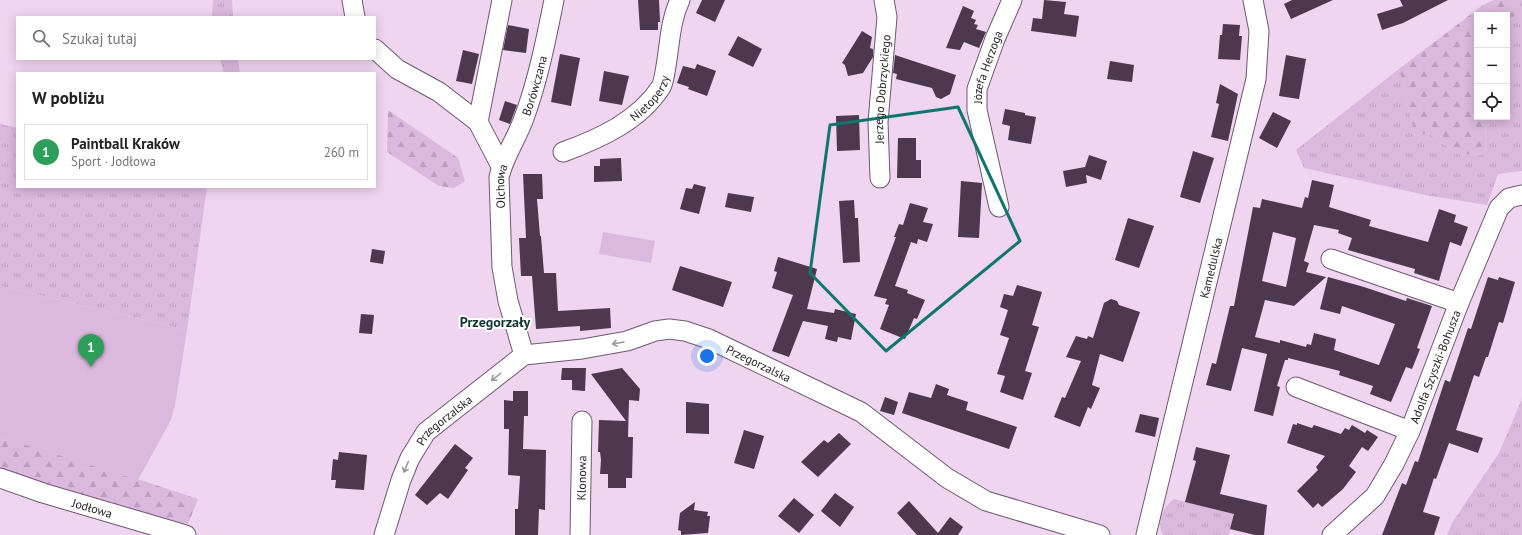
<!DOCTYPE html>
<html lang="pl">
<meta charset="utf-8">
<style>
body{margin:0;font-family:"PT Sans",sans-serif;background:#f2f2f2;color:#222}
.controls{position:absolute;right:12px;top:12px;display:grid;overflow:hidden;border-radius:0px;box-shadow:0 2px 10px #0003}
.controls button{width:36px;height:36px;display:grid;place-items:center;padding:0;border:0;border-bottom:1px solid #e0e0e0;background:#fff;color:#222;font:20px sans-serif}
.you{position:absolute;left:707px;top:356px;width:14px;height:14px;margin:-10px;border:3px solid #fff;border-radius:50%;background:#1a73e8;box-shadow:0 0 0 6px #1a73e833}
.badge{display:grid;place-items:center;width:26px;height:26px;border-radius:50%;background:#2563eb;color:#fff;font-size:13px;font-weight:700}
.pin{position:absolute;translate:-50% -33px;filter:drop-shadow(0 1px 2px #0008)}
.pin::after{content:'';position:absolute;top:21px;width:14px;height:12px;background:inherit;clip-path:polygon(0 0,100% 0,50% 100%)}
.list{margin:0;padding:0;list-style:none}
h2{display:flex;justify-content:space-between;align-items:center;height:52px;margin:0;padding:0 16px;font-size:17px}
h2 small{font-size:13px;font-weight:400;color:#767676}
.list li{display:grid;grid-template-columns:26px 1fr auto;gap:12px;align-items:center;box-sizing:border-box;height:56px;margin:0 8px 8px;padding:0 8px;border:1px solid #e0e0e0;border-radius:0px}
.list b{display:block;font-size:15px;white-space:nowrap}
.list p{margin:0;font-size:13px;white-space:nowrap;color:#767676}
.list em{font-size:13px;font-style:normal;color:#767676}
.icon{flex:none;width:22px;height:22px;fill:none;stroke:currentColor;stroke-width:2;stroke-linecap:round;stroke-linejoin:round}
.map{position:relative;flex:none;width:1522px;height:535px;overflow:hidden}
.search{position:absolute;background:#fff;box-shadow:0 2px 10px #0003;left:16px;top:16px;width:360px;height:44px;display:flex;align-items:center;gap:10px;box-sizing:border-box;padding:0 14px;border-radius:0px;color:#767676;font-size:15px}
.panel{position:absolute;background:#fff;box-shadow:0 2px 10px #0003;left:16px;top:72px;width:360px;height:116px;border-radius:0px}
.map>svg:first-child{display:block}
</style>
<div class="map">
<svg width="1522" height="535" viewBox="0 0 1522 535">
<defs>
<pattern id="grass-tufts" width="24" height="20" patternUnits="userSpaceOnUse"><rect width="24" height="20" fill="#dbb8dd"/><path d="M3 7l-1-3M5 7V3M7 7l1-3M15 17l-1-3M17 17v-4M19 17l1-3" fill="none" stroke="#bc9ebe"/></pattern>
<pattern id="forest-firs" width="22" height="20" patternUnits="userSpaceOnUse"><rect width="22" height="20" fill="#dbb8dd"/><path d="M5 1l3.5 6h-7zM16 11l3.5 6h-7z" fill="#bc9ebe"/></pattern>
</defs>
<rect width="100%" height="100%" fill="#efd5f0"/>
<g fill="url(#grass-tufts)">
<polygon points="213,0 232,0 233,17 212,17"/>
<polygon points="1522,5 1522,171 1498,174 1487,205 1425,195 1304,168 1296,150 1399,69 1415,136 1428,133 1458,154 1486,155 1485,117 1507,117 1507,30 1518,7"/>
<polygon points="220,59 238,59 240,73 224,73"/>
<polygon points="0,124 17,128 17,187 207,187 187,330 0,286"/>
<polygon points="1522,399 1522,535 1447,535 1452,523 1499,453"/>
<path d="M1174,499L1234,514L1229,535H1163C1156,522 1162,508 1174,499Z"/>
</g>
<g fill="url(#forest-firs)">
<polygon points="1494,0 1522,0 1522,5 1518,8 1507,30 1507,15 1477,15 1477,117 1485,117 1486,155 1458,154 1428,133 1415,136 1399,69 1483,5"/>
<polygon points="388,110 458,158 465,181 454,188 439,186 387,152"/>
<polygon points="0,437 80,460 198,499 188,524 99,503 0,470"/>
</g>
<g fill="#dbb8dd">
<polygon points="603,232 655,241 651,263 599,254"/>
<polygon points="0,286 187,330 175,405 171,420 138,480 0,437"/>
</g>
<g fill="#4d384e" fill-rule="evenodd">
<polygon points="638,0 659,0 660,22 658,22 658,30 640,30"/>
<polygon points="702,0 725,0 715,22 696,13"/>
<polygon points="1044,0 1066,2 1064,14 1079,16 1076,37 1031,31 1033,18 1042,19"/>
<polygon points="1292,0 1333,0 1291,19 1284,4"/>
<polygon points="1400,0 1448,0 1403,23 1382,30 1377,14 1403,6"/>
<polygon points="963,6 974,11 971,18 976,20 974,24 978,25 976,29 986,32 979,48 964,42 960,50 946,48"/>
<polygon points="1223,24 1240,25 1239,36 1242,36 1240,60 1218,59 1220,35 1222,35"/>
<polygon points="508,25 529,29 526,53 503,50"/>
<polygon points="862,31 872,37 870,48 873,49 873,57 863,73 848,76 845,65 842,63"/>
<polygon points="738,36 762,49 753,67 728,55"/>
<polygon points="463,50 479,54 472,84 456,81"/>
<polygon points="560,54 580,58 571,106 551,102"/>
<polygon points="895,55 956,75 950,94 941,99 936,97 932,88 896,79 897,74 893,73"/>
<polygon points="1286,55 1306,59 1299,99 1279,96"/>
<polygon points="1110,61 1134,65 1132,82 1107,79"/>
<polygon points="697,64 716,71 707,96 688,89 689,87 677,83 683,66 695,69"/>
<polygon points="604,71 629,76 622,105 599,101"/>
<polygon points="1220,84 1238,94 1228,141 1211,137 1219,104 1216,103"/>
<polygon points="505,101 517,105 510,124 499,120"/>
<polygon points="1005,109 1025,113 1025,115 1036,117 1031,144 1008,140 1010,126 1002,124"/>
<polygon points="1273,112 1291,121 1277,148 1259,138"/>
<polygon points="859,115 860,150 837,151 836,116"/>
<polygon points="898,138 916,138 916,160 921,160 921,178 897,178"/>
<polygon points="1193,151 1214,158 1200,203 1180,197"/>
<polygon points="1089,155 1107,161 1101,180 1086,175 1087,183 1066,187 1063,171 1085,167"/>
<polygon points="621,158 622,181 594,182 594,166 600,166 600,159"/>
<polygon points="523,174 542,174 543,199 537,199 540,236 541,236 544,273 556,273 558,311 610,308 611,328 580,331 580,326 536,329 532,276 521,276 519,238 526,238"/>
<path d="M1312,180L1334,185L1329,207L1371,220L1369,226L1428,242L1439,209L1456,215L1454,222L1468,227L1461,246L1450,242L1439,281L1414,273L1415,269L1348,250L1352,238L1338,233L1339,230L1314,225L1304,261L1309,263L1306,272L1326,277L1294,306L1265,300L1255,337L1280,343V340L1306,347L1307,344L1311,345L1314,333L1336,339L1334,350L1379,365L1395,324L1342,306L1340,314L1320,309L1328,277L1364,287L1406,301L1407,298L1432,306L1417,348L1420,349L1412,369L1406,367L1391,402L1370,394L1373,386L1339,375L1340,371L1288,358V360H1285L1277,386L1280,387L1273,416L1254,411L1267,354L1242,348L1231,391L1206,385L1212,363L1216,364L1230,306H1234L1253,207L1260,208L1262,199L1302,208L1305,197L1308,198ZM1273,232L1296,238L1286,287L1262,281Z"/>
<polygon points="961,181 982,183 979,238 958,237"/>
<polygon points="694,184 706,187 699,214 680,209 686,188 692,189"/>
<polygon points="728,193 754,197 751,212 725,207"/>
<polygon points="854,200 855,218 858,218 860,262 843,263 839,201"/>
<polygon points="910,203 928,208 923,222 933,224 927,242 918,239 917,244 911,242 895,286 908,290 907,293 925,300 917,319 914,318 905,339 880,329 889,305 885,304 887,299 874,296 896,237 894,237 899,224 903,225"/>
<polygon points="1128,218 1154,226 1139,268 1115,260"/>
<polygon points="372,249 385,251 383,264 370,262"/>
<polygon points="778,257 817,269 807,309 834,313 835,309 856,314 851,340 838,337 837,342 825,339 828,326 803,321 789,357 772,351 793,295 772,288 777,272 774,271"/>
<polygon points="680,266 732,282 723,307 672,290"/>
<polygon points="1488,277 1498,280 1499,277 1515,282 1503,323 1499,322 1488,357 1486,357 1479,377 1474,375 1456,430 1483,438 1478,453 1449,443 1436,479 1434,478 1423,512 1440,517 1434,535 1382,535 1402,483 1406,485 1415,461 1418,462 1445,380 1450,382 1468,328 1471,329"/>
<polygon points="1017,285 1042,292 1032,325 1039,327 1025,371 1032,373 1023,400 1000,392 1005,376 997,374 1009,338 1000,335 1008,310 1000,307 1004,294 1013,296"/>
<polygon points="1111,299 1117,301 1119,305 1140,312 1123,362 1100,354 1092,385 1100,388 1091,409 1088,407 1080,427 1054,417 1062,397 1065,398 1081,361 1066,357 1076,336 1087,339 1088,336 1093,338 1104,303"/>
<polygon points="361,314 374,315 372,334 359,333"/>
<polygon points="562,368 586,368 585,391 572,390 572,380 561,380"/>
<polygon points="622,368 640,389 639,401 629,400 628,437 633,437 632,478 626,478 626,488 608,488 608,474 600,474 601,460 600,452 598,452 599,420 626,421 591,374"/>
<polygon points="936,384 949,389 947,395 968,402 966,410 1017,427 1009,449 902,413 909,392 931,398"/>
<polygon points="513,391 528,391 528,416 524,416 523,449 546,450 545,510 539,509 538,535 515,535 515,509 518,509 520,476 508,475 509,429 504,429 504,400 513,401"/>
<polygon points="885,397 898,402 894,415 880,411"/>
<polygon points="686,402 709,404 709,434 686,433"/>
<polygon points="1140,414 1159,418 1155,437 1135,432"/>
<polygon points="1297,423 1312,428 1314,425 1341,434 1345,428 1349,430 1352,425 1365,433 1367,430 1378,437 1368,451 1362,447 1349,466 1356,472 1343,489 1322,507 1318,503 1313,508 1297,491 1318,470 1316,467 1325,456 1287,443 1293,424 1297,425"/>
<polygon points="744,430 764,436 754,469 734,463"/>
<polygon points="839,433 851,444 818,477 801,462 824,440 828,443"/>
<polygon points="455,444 473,458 465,468 468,470 448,499 440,493 427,505 415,495"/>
<polygon points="1196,447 1230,455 1220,494 1267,505 1264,535 1255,535 1230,529 1234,514 1185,502 1196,461 1193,460"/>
<polygon points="339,452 367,455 364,490 335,488 336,480 331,480 333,459 338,460"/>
<polygon points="835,493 854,507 840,527 821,511"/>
<polygon points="794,498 814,515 799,533 778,516"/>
<polygon points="909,501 938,533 950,517 963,527 958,535 917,535 897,513"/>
<polygon points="695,502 694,510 708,512 707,516 710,516 708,533 681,535 681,531 678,530 680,513"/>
</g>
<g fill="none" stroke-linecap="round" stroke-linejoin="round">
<g stroke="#6f5870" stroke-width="21">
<g id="minor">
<polyline points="352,0 355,17"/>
<polyline points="375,49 397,69 439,92 478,122 501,166"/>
<polyline points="478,122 502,0"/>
<path id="s1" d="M563,152C599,139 639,121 661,87C664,81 665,72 666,66C670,43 670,21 680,0"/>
<path id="s2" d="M880,178L878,122L887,17L884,0"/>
<path id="s3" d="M999,207L977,110V89L995,39L1012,0"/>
<polyline points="1331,259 1459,303"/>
<path id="s4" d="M524,355L508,301L502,267L499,177C504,156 517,138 524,118C538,80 546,40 554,0"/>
<polyline points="1296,387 1410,431"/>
<path id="s5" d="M0,478L43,493L186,535"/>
<path id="s6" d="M384,535L401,480L410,458L426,432L524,355L582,349L627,341L655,331L669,329L685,331L709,339L861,412L947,478L986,501L1100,535"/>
<path id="s7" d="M580,535L582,421"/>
<path id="s8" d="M1146,535L1256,79L1259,31L1253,0"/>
<path id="s9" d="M1332,535L1375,496L1394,464L1410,431L1459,303L1499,208L1509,198L1522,195"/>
</g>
</g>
<use href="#minor" stroke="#fff" stroke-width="19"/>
</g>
<defs><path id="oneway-shaft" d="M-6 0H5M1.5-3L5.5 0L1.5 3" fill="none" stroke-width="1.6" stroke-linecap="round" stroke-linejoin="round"/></defs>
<g stroke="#9c989c">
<use href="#oneway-shaft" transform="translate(618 343) rotate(170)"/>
<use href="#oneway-shaft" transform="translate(496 377) rotate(142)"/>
<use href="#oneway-shaft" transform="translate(406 467) rotate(113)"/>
</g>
<path fill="none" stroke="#0f766e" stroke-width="3" stroke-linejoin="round" d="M958,107L1020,241L886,351L810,273L830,125Z"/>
<g text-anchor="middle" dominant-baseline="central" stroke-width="4" stroke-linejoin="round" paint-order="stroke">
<g font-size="12" fill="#241b24" stroke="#fff">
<text stroke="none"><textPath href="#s3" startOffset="144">Józefa Herzoga</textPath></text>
<text stroke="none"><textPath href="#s4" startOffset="279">Borówczana</textPath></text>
<text stroke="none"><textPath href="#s2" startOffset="89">Jerzego Dobrzyckiego</textPath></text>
<text stroke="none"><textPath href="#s1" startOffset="104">Nietoperzy</textPath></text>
<text stroke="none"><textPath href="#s4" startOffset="172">Olchowa</textPath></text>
<text stroke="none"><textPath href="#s8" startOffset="275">Kamedulska</textPath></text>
<text stroke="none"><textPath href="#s6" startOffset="481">Przegorzalska</textPath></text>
<text stroke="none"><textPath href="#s9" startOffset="201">Adolfa Szyszki-Bohusza</textPath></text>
<text stroke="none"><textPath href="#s6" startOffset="133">Przegorzalska</textPath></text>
<text stroke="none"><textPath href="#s7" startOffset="57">Klonowa</textPath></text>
<text stroke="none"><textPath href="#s5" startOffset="97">Jodłowa</textPath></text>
</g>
<g font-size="14" font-weight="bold" fill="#113433" stroke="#fff">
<text x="495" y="322">Przegorzały</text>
</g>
</g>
</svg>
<div class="controls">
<button>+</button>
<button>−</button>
<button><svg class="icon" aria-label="locate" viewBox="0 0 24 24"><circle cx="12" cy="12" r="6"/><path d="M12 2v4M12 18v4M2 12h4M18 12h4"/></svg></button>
</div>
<div class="you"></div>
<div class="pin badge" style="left:91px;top:367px;background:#2e9e5b">1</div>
<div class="search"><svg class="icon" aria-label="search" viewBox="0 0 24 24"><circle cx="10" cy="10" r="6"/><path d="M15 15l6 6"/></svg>Szukaj tutaj</div>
<section class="panel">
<h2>W pobliżu<small></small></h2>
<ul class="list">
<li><span class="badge" style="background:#2e9e5b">1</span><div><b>Paintball Kraków</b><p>Sport · Jodłowa</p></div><em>260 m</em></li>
</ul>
</section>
</div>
